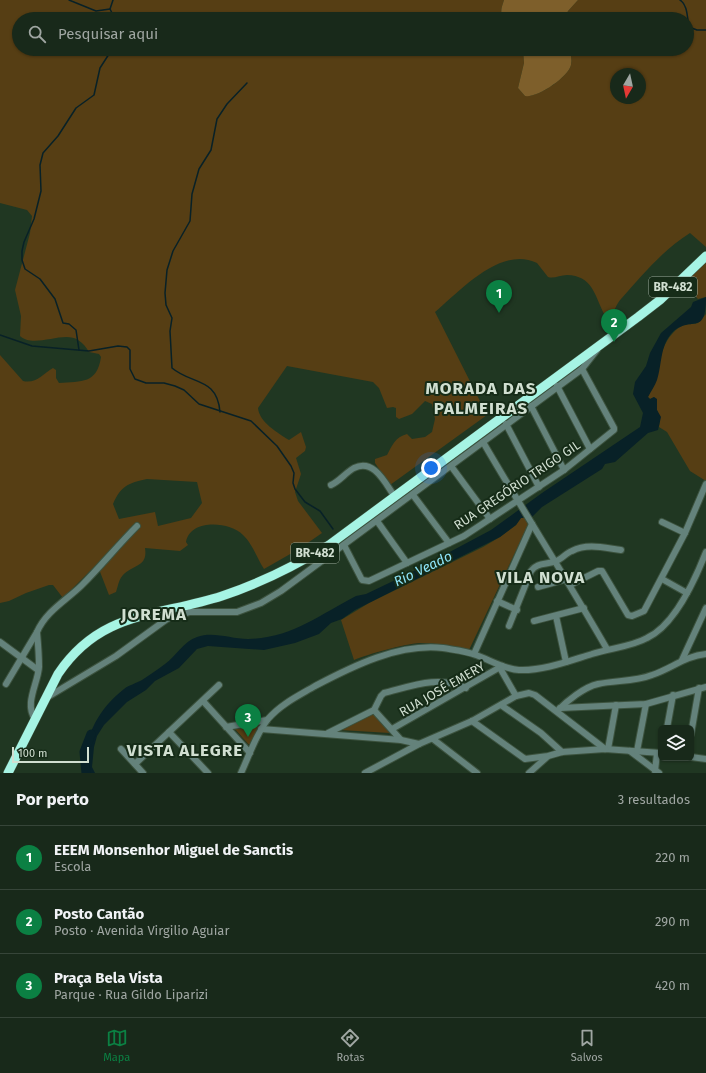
<!DOCTYPE html>
<html lang="pt">
<meta charset="utf-8">
<style>
body{margin:0;font-family:"Fira Sans",sans-serif;background:#213123;color:#f1f3f6}
.controls{position:absolute;right:12px;bottom:12px;display:grid;overflow:hidden;border-radius:6px;box-shadow:0 1px 3px #0004}
.controls button{width:36px;height:36px;display:grid;place-items:center;padding:0;border:0;border-bottom:1px solid #364539;background:#18291a;color:#f1f3f6;font:20px sans-serif}
.compass{position:absolute;left:610px;top:68px;width:36px;height:36px;border-radius:50%;background:#18291a;box-shadow:0 1px 3px #0004;rotate:189deg}
.scale{position:absolute;left:12px;bottom:10px;width:77px;box-sizing:border-box;padding-left:4px;border:2px solid #d1dfd1;border-top:0;font-size:11px;line-height:14px;white-space:nowrap;color:#d1dfd1;-webkit-text-stroke:3px #162c18;paint-order:stroke}
.you{position:absolute;left:431px;top:468px;width:14px;height:14px;margin:-10px;border:3px solid #fff;border-radius:50%;background:#1a73e8;box-shadow:0 0 0 6px #1a73e833}
.badge{display:grid;place-items:center;width:26px;height:26px;border-radius:50%;background:#0b8043;color:#fff;font-size:13px;font-weight:700}
.pin{position:absolute;translate:-50% -33px;filter:drop-shadow(0 1px 2px #0008)}
.pin::after{content:'';position:absolute;top:21px;width:14px;height:12px;background:inherit;clip-path:polygon(0 0,100% 0,50% 100%)}
.list{margin:0;padding:0;list-style:none}
h2{display:flex;justify-content:space-between;align-items:center;height:52px;margin:0;padding:0 16px;font-size:17px}
h2 small{font-size:13px;font-weight:400;color:#9fa6a2}
.list li{display:grid;grid-template-columns:26px 1fr auto;gap:12px;align-items:center;box-sizing:border-box;height:64px;padding:0 16px;border-top:1px solid #364539}
.list b{display:block;font-size:15px;white-space:nowrap}
.list p{margin:0;font-size:13px;white-space:nowrap;color:#9fa6a2}
.list em{font-size:13px;font-style:normal;color:#9fa6a2}
.icon{flex:none;width:22px;height:22px;fill:none;stroke:currentColor;stroke-width:2;stroke-linecap:round;stroke-linejoin:round}
.map{position:relative;flex:none;width:706px;height:773px;overflow:hidden}
.search{position:absolute;background:#18291a;box-shadow:0 1px 3px #0004;left:12px;right:12px;top:12px;height:44px;display:flex;align-items:center;gap:10px;box-sizing:border-box;padding:0 14px;border-radius:22px;color:#9fa6a2;font-size:15px}
.sheet{height:244px;background:#18291a}
nav{display:flex;justify-content:space-around;align-items:center;box-sizing:border-box;height:56px;border-top:1px solid #364539;background:#18291a;font-size:11px;color:#9fa6a2}
nav a{display:grid;justify-items:center;gap:2px}
nav .on{color:#0b8043}
.map>svg:first-child{display:block}
</style>
<div class="map">
<svg width="706" height="773" viewBox="0 0 706 773">
<rect width="100%" height="100%" fill="#203722"/>
<g fill="#563e14" fill-rule="evenodd">
<path d="M0,0H504C502,7 499,12 504,19H19V49H523L524,63L518,88L525,96H529C541,95 568,77 571,65C572,60 571,54 569,49H687V19H564L568,11L578,0H706V247L690,233C663,250 642,275 621,299C616,304 615,312 609,316L604,314C594,293 592,276 567,275C560,275 554,279 548,277L537,263C501,245 460,291 435,312L487,415L390,485L375,463V459L387,455C392,446 395,437 407,434L412,439L425,437L432,432L435,419L432,404L425,401L412,414L399,419L396,417V408L393,407L387,408L379,388L373,382L287,366L258,408C259,422 278,433 289,440L301,432L306,447L305,451L296,458L301,474L295,492L298,501L322,533L299,549L264,569C257,558 252,543 243,535C229,521 190,519 186,542L188,545L180,551L145,548C148,567 134,564 123,575C119,579 118,586 116,592L109,595L97,564L63,598L53,585H49L26,593L9,601L0,603V355L23,381C36,384 43,374 53,368L56,370V378L59,383C82,381 97,384 101,357L99,354L89,352C86,347 83,343 78,340C64,330 34,349 20,336L21,316L15,290L30,233L32,216L27,210L0,203ZM616,74H640V98H616ZM147,479L197,482L202,503L191,518L158,526L155,512L119,519L113,504C121,486 128,483 147,479Z"/>
<polygon points="706,256 706,297 698,299 681,281"/>
<path d="M706,314V481L690,471L667,432L659,427C661,418 659,417 657,410C655,404 658,404 654,397L650,399L648,397C658,375 658,341 680,327C687,323 692,325 698,323Z"/>
<path d="M528,517L530,521L469,650C452,646 436,643 420,643C403,644 369,654 354,660L341,620L369,603L483,547L500,537L516,525L521,518Z"/>
<polygon points="374,713 390,733 340,730"/>
<polygon points="259,724 250,746 234,728"/>
</g>
<g fill="#7e5f2b">
<path d="M504,0H578L568,11L564,19H504C499,12 502,7 504,0Z"/>
<path d="M523,49H569C571,54 572,60 571,65C568,77 538,98 525,96L518,88L524,63Z"/>
</g>
<path fill="#082127" d="M706,297C706,339 690,313 671,334C660,347 662,365 657,380C655,386 651,391 648,397L650,399L654,397L657,399V410L661,417L658,430L648,433L615,462L605,464L602,469L542,507L532,517L521,518L516,525L500,537L355,610L342,619L331,623L319,634L295,643L264,650L208,646L197,649L179,668L155,681L146,690L127,702L104,725L97,736L94,747L92,767L95,773H84C83,739 97,710 124,689C129,685 137,683 142,680C150,675 158,669 165,664C176,656 184,641 197,637C213,631 231,639 248,639C292,638 319,615 356,596L366,594L412,572L491,530L542,493L640,427L643,413L633,394L635,382L646,366L650,353L661,333L691,307L693,302Z"/>
<g fill="none" stroke-linecap="round" stroke-linejoin="round">
<g stroke="#082127" stroke-width="1.5">
<polyline points="69,0 96,11 110,9"/>
<polyline points="113,0 110,9 115,19"/>
<path d="M680,0C688,5 687,18 689,27L697,30H706"/>
<polyline points="0,335 32,346 89,351 118,346 127,347 130,350 130,369 135,379 146,383 164,383 175,386 184,390 199,404 251,421 277,446 291,466 294,473 293,483 295,489 305,502 320,511 333,529"/>
<polyline points="79,350 76,330 69,324 63,323 55,299 40,279 25,269 22,260 22,251 24,242 34,219 41,191 40,165 43,153 58,136 76,108 94,95 100,68 109,54 109,49"/>
<path d="M220,412C217,377 192,385 172,368L170,331L172,318L166,305L165,293L167,270L173,251L190,221L192,194L199,169L211,150L217,119L227,104L247,83"/>
</g>
<polyline stroke="#082127" stroke-width="9" points="86,773 84,752 91,734"/>
<g stroke="#3c523e" stroke-width="8">
<g id="minor">
<polyline points="557,386 590,449"/>
<polyline points="531,406 564,470"/>
<polyline points="506,424 539,487"/>
<path d="M483,442C523,511 567,579 607,649"/>
<polyline points="451,466 490,519"/>
<path d="M331,485C340,481 345,473 354,468C374,458 385,483 395,497"/>
<polyline points="413,495 449,543"/>
<polyline points="377,521 407,563"/>
<polyline points="662,522 685,533"/>
<polyline points="344,545 362,580 369,581 464,536 564,470 614,430 614,428 582,369"/>
<polyline points="662,579 687,593"/>
<polyline points="570,585 598,571 602,571 628,615 632,616 644,611 685,533 706,484"/>
<polyline points="538,587 567,579"/>
<polyline points="497,601 517,610"/>
<polyline points="556,616 566,662"/>
<polyline points="534,621 584,608"/>
<path d="M509,626L531,571C537,562 547,565 556,561C562,559 566,553 572,551C587,543 605,548 621,550"/>
<polyline points="0,642 38,670"/>
<polyline points="474,654 532,524"/>
<polyline points="682,660 706,608"/>
<polyline points="500,668 516,696"/>
<polyline points="6,684 37,632"/>
<polyline points="46,698 116,656 167,619 190,612 237,612 261,603 281,591 582,369 597,350"/>
<polyline points="203,701 250,753"/>
<polyline points="501,705 541,733 562,752"/>
<polyline points="560,708 646,704 706,687"/>
<polyline points="374,710 401,740 419,744"/>
<path d="M557,711C567,701 584,687 598,684C616,680 634,682 652,675C671,669 685,656 706,654"/>
<path d="M35,719C24,704 38,683 39,667C39,655 38,643 37,632C46,611 67,600 82,585C101,566 118,545 137,526"/>
<polyline points="472,721 525,759 548,756 562,752 605,749 661,753"/>
<polyline points="226,727 267,720"/>
<polyline points="667,728 673,695"/>
<polyline points="261,729 401,740"/>
<polyline points="392,729 502,666"/>
<polyline points="169,732 208,773"/>
<path d="M328,733L374,710L381,696L384,693C412,686 439,675 466,688"/>
<polyline points="691,734 699,688"/>
<polyline points="433,739 477,773"/>
<polyline points="121,749 143,773"/>
<polyline points="608,749 616,705"/>
<polyline points="630,751 659,773"/>
<polyline points="637,751 646,704"/>
<polyline points="691,757 706,759"/>
<polyline points="135,764 219,685"/>
<polyline points="655,771 657,753"/>
<path d="M241,773C249,756 256,734 268,719C281,704 298,696 315,686C353,666 399,643 443,648C454,650 466,651 476,655C490,660 504,669 519,670C543,671 569,661 592,654C610,648 631,647 647,638C675,625 695,580 706,552"/>
<polyline points="365,773 419,744 472,721 516,696 529,693 535,695 605,749"/>
<polyline points="529,773 547,757"/>
</g>
</g>
<g stroke="#3c523e" stroke-width="10">
<path id="highway" d="M8,773L58,674C101,610 157,617 222,596C261,583 295,566 329,545L638,317L660,300L706,256"/>
</g>
<use href="#minor" stroke="#64827b" stroke-width="6"/>
<use href="#highway" stroke="#a6f4e4" stroke-width="9"/>
</g>
<g text-anchor="middle" dominant-baseline="central" stroke-width="4" stroke-linejoin="round" paint-order="stroke">
<g fill="#162c18" stroke="#99a99a" stroke-width="1">
<rect x="649" y="277" width="48" height="20" rx="3"/>
<rect x="291" y="543" width="48" height="20" rx="3"/>
</g>
<g font-size="12" font-weight="bold" fill="#d1dfd1">
<text x="673" y="287">BR-482</text>
<text x="315" y="553">BR-482</text>
</g>
<g font-size="13" fill="#d1dfd1" stroke="#162c18">
<text transform="translate(517 485) rotate(-34)">RUA GREGÓRIO TRIGO GIL</text>
<text transform="translate(442 689) rotate(-30)">RUA JOSÉ EMERY</text>
</g>
<g font-size="14" font-style="italic" fill="#8ee4f8" stroke="#162c18">
<text transform="translate(423 569) rotate(-26)">Rio Veado</text>
</g>
<g font-size="17" font-weight="bold" letter-spacing="1" fill="#d1dfd1" stroke="#162c18">
<text x="481" y="388">MORADA DAS<tspan x="481" dy="20">PALMEIRAS</tspan></text>
<text x="541" y="577">VILA NOVA</text>
<text x="154" y="614">JOREMA</text>
<text x="185" y="750">VISTA ALEGRE</text>
</g>
</g>
</svg>
<div class="controls">
<button><svg class="icon" aria-label="layers" viewBox="0 0 24 24"><path d="M12 4l9 5-9 5-9-5zM3 14l9 5 9-5"/></svg></button>
</div>
<svg class="compass" viewBox="-18 -18 36 36"><path d="M0-13l5 13h-10z" fill="#e53935"/><path d="M0 13l5-13h-10z" fill="#9fa6a2"/></svg>
<div class="scale">100 m</div>
<div class="you"></div>
<div class="pin badge" style="left:499px;top:313px">1</div>
<div class="pin badge" style="left:614px;top:342px">2</div>
<div class="pin badge" style="left:248px;top:737px">3</div>
<div class="search"><svg class="icon" aria-label="search" viewBox="0 0 24 24"><circle cx="10" cy="10" r="6"/><path d="M15 15l6 6"/></svg>Pesquisar aqui</div>
</div>
<section class="sheet">
<h2>Por perto<small>3 resultados</small></h2>
<ul class="list">
<li><span class="badge">1</span><div><b>EEEM Monsenhor Miguel de Sanctis</b><p>Escola</p></div><em>220 m</em></li>
<li><span class="badge">2</span><div><b>Posto Cantão</b><p>Posto · Avenida Virgilio Aguiar</p></div><em>290 m</em></li>
<li><span class="badge">3</span><div><b>Praça Bela Vista</b><p>Parque · Rua Gildo Liparizi</p></div><em>420 m</em></li>
</ul>
</section>
<nav>
<a class="on"><svg class="icon" aria-label="map" viewBox="0 0 24 24"><path d="M3 6l6-2 6 2 6-2v14l-6 2-6-2-6 2zM9 4v14M15 6v14"/></svg>Mapa</a>
<a><svg class="icon" aria-label="directions" viewBox="0 0 24 24"><path d="M12 3l9 9-9 9-9-9zM9 14v-3h6M13 9l2 2-2 2"/></svg>Rotas</a>
<a><svg class="icon" aria-label="saved" viewBox="0 0 24 24"><path d="M7 4h10v16l-5-4-5 4z"/></svg>Salvos</a>
</nav>
